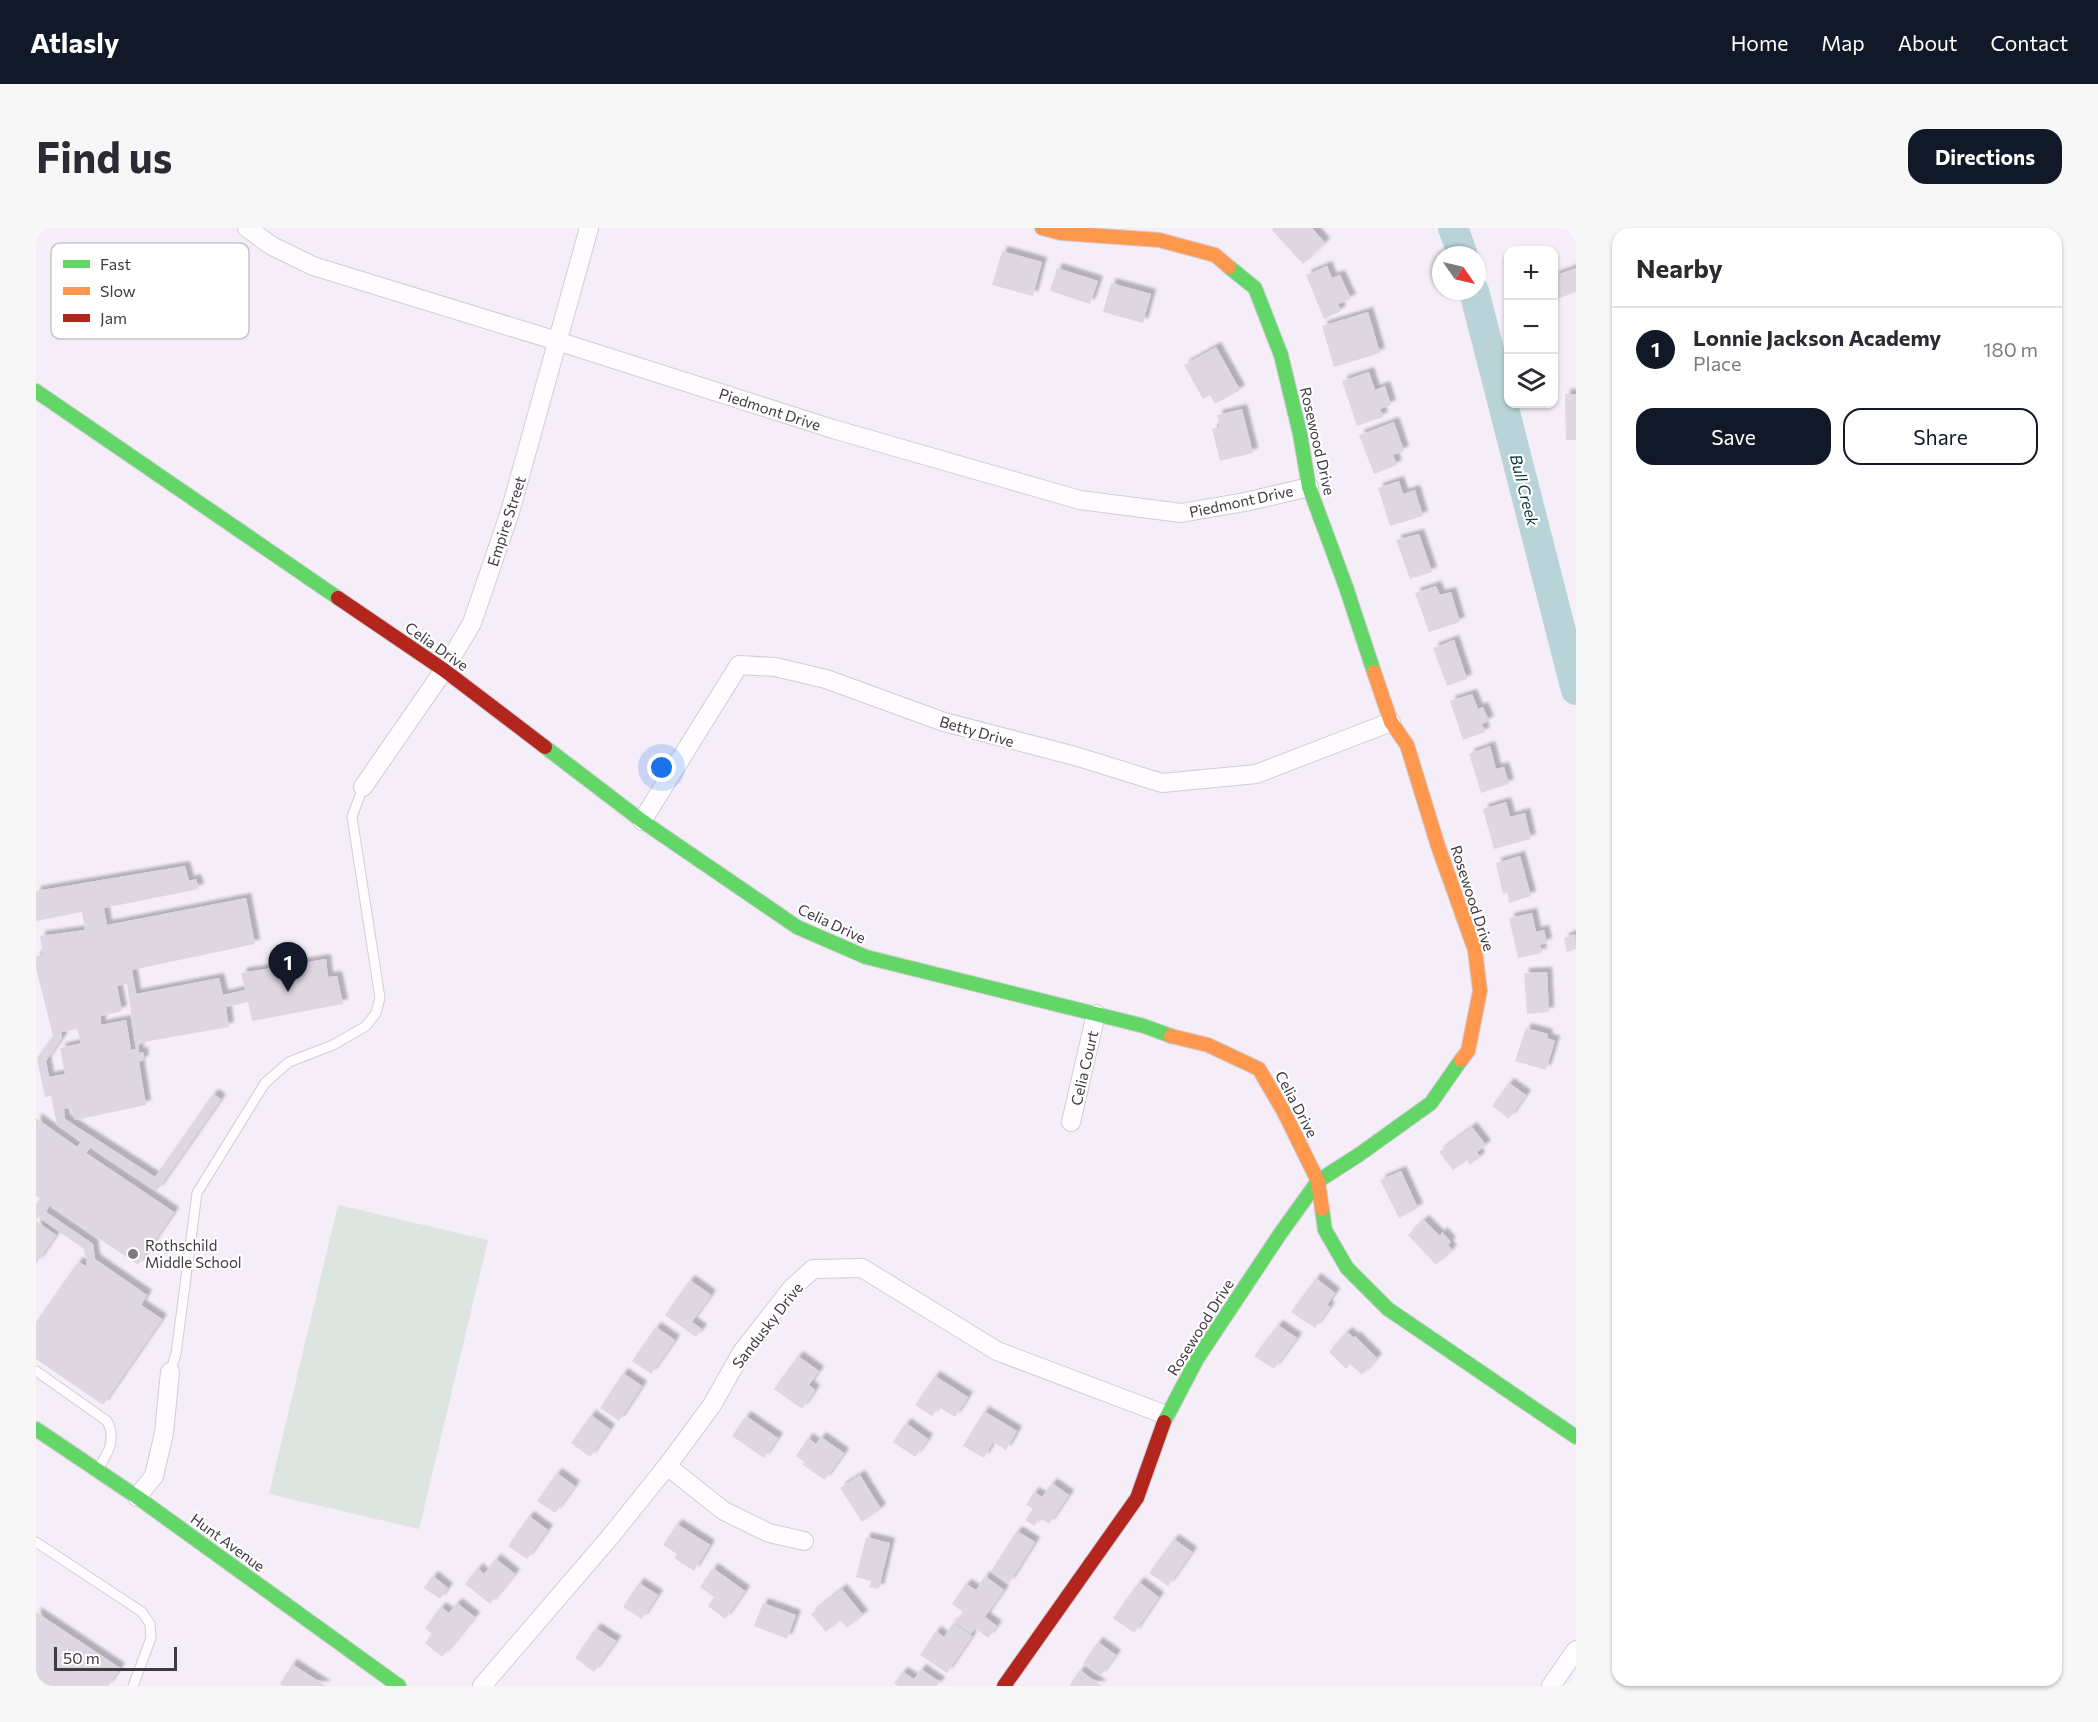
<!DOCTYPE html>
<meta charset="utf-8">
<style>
body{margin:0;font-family:Commissioner,sans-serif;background:#f7f7f7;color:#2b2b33}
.controls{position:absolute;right:18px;top:18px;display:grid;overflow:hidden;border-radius:12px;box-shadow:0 2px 4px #0004}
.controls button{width:54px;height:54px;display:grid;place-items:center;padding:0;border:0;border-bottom:2px solid #e1e1e2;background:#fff;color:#2b2b33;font:30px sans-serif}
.compass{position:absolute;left:1396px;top:18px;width:54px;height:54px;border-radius:50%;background:#fff;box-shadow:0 2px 4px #0004;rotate:124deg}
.scale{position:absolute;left:18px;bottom:15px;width:123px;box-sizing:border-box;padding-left:6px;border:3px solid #3f3940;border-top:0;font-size:16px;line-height:21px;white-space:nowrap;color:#3f3940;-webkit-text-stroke:4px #fff;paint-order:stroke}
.you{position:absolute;left:626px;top:540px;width:21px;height:21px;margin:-15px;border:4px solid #fff;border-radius:50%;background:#1a73e8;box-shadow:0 0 0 9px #1a73e833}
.badge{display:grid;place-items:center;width:39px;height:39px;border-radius:50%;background:#111827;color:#fff;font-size:20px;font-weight:700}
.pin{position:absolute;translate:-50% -50px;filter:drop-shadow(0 2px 3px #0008)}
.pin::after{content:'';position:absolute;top:32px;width:21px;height:18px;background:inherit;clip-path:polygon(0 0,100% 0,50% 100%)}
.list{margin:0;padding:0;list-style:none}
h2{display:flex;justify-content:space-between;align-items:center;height:78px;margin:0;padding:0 24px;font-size:26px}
h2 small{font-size:20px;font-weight:400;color:#7c7c81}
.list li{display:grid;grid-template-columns:39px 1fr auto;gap:18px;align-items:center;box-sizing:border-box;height:84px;padding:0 24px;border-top:2px solid #e1e1e2}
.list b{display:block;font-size:22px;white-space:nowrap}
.list p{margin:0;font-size:20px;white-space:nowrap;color:#7c7c81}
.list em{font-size:20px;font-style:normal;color:#7c7c81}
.actions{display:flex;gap:12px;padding:18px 24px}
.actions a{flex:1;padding:14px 0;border:2px solid #111827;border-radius:18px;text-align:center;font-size:21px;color:#111827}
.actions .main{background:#111827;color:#fff}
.icon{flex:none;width:33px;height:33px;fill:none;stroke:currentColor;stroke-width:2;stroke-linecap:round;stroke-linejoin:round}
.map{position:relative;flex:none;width:1540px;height:1458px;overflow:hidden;border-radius:18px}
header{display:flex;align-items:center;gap:36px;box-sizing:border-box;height:84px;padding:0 30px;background:#111827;color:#fff}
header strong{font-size:28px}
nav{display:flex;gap:33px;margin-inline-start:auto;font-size:21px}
.intro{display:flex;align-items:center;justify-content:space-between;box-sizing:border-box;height:144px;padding:0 36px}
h1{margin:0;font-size:42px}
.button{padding:15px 27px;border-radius:18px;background:#111827;color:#fff;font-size:21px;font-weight:700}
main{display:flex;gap:36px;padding:0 36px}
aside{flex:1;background:#fff;border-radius:18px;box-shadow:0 2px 4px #0004}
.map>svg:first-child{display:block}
</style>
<header>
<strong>Atlasly</strong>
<nav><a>Home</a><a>Map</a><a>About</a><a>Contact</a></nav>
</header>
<div class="intro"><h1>Find us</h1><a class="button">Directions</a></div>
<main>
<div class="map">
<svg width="1540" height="1458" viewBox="0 0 1540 1458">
<defs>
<filter id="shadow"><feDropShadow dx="5" dy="-5" stdDeviation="1.5" flood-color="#0004"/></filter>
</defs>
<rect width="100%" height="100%" fill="#f5edf8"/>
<polygon fill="#dce5e0" points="302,977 452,1012 383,1301 233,1266"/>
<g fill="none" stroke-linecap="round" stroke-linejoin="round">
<g stroke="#b8d4d8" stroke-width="30">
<polyline points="1417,0 1427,27"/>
<polyline points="1438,63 1540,462"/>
</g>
</g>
<g fill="#ded6e1" fill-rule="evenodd" filter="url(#shadow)">
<polygon points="1238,0 1276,0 1289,15 1267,36 1236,2"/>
<polygon points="966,23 1006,34 997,68 956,57"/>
<polygon points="1291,38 1296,50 1304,47 1315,71 1302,76 1305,83 1288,91 1270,47"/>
<polygon points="1021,40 1062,53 1054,76 1014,63"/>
<polygon points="1540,40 1540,64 1518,72 1518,48"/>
<polygon points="1075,55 1115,66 1107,95 1067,84"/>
<polygon points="1332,84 1344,125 1298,139 1286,98"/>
<polygon points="1180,119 1204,162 1179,176 1174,167 1167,171 1148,137"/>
<polygon points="1333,144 1339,162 1349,158 1355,177 1344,181 1347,189 1321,198 1306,153"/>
<polygon points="1529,166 1540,166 1540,212 1530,212"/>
<polygon points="1206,181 1217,225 1184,233 1176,201 1184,199 1181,187"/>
<polygon points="1358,194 1368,223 1357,227 1361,237 1338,246 1323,207"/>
<polygon points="1363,253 1367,266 1379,262 1387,288 1354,298 1342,260"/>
<polygon points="1383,306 1396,344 1374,351 1360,312"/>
<polygon points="1400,358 1404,367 1415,364 1424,394 1393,404 1379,365"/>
<polygon points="1418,412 1431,451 1411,458 1397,420"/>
<polygon points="1436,466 1442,481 1447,479 1453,493 1446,496 1449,504 1427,512 1414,473"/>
<polygon points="1454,518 1460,541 1468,539 1473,556 1445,565 1433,526"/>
<polygon points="1470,574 1474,589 1489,585 1495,611 1458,621 1447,581"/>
<polygon points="1484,628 1495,668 1473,675 1471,664 1467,666 1460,635"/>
<path d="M149,638L153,653L160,651L163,661L68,680L71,697L210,670L219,716L96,742L100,766L183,750L187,767L209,762L205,745L290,731L292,749L301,748L307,776L216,793L212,774L190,779L193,799L102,815L103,825L107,824L108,832L103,834L110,877L39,892L35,880L28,881L29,891L119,949L177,866L185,871L121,963L55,919L50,925L138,984L102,1037L14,977L10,984L57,1016L59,1031L111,1067L105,1077L126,1091L67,1177L0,1131V1094L42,1034L50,1038L51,1036L48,1021L2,989L0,992V976L4,970L0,968V890L41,919L45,914L21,897L15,868L9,869L1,830L17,808L0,740V728L7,727L4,708L49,702L46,684L0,693V663ZM91,756L100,821L95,822L90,792L65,797V788L86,783L81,758ZM41,801L45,815L24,820L29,846L13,849L10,833L26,810L25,804Z"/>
<polygon points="1496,685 1500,704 1508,702 1511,715 1504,717 1506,725 1482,730 1473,690"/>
<polygon points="1539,706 1540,721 1531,724 1528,710"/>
<polygon points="1511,744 1513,784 1491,786 1488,745"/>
<polygon points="1490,800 1512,806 1511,810 1519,813 1510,842 1479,833"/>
<polygon points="1473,855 1490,867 1473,891 1456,878"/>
<polygon points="1436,899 1450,917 1441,924 1444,929 1434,937 1431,932 1417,942 1403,924"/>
<polygon points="1365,943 1382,980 1363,990 1344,952"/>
<polygon points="1388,992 1404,1008 1406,1004 1415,1014 1412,1017 1416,1022 1400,1037 1372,1007"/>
<polygon points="0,993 20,1007 0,1036"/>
<polygon points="1280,1050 1299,1065 1291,1077 1294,1079 1279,1100 1255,1084"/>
<polygon points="654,1052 675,1067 656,1094 666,1101 660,1109 629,1087"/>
<polygon points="1242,1097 1261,1110 1238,1141 1218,1128"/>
<polygon points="620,1099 639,1112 615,1146 596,1133"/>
<polygon points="1311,1104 1318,1110 1319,1108 1341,1130 1326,1147 1314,1136 1310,1141 1293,1124"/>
<polygon points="762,1128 783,1143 773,1157 779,1162 766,1181 738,1161"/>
<polygon points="587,1145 606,1158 583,1193 564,1180"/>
<polygon points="899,1148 932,1169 919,1189 903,1179 896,1188 879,1177"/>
<polygon points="948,1183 981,1203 970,1222 957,1214 948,1230 927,1218"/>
<polygon points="555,1187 574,1201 554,1229 535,1215"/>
<polygon points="710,1188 742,1210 728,1230 696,1208"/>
<polygon points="870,1195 892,1211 879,1229 857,1214"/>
<polygon points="785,1209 808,1225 789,1252 767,1237 768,1234 760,1228 772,1210 780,1216"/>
<polygon points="521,1245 539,1258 519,1285 501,1273"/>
<polygon points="824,1247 845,1281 826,1294 804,1260"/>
<polygon points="1016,1255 1033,1267 1013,1296 1004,1290 998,1298 989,1292 997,1281 990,1277 998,1264 1006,1269"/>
<polygon points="493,1288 512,1302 491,1331 472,1318"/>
<polygon points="641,1296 674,1317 658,1343 638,1330 641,1326 627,1317"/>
<polygon points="981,1303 999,1314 973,1355 955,1343"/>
<polygon points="830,1309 854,1315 843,1361 833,1359 835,1353 820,1349"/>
<polygon points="1138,1311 1156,1324 1132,1358 1113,1345"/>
<polygon points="460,1331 479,1346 454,1376 429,1356 442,1340 448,1346"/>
<polygon points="677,1340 709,1363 689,1391 672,1378 678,1369 664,1359"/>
<polygon points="397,1348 412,1360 404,1371 388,1360"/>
<polygon points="949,1348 968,1362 949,1389 961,1398 952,1410 939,1400 935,1406 919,1395 927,1384 916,1376 930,1356 940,1362"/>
<polygon points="1103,1354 1123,1369 1098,1405 1077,1390"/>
<polygon points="603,1355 622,1367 606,1391 587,1379"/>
<polygon points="806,1361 827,1387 811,1400 804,1392 790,1404 775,1386"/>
<polygon points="421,1375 439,1389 406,1429 389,1415 396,1406 389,1400 405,1379 413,1385"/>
<polygon points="727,1375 760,1387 751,1411 718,1398"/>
<polygon points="0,1384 84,1440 72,1458 0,1458"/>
<polygon points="917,1395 936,1408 911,1445 884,1427 900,1403 908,1409"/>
<polygon points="560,1400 580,1413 558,1444 539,1430"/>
<polygon points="1062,1414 1080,1427 1064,1448 1047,1435"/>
<polygon points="256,1436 290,1458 247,1458 244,1456"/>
<polygon points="885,1441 904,1454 901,1458 862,1458 858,1455 867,1444 878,1451"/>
<polygon points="1044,1442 1066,1458 1033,1458"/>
</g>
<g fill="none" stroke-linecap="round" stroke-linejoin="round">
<g stroke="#d2ccd4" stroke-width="11">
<g id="lane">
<path d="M0,1143L71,1193C81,1211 72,1226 61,1242"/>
<polyline points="134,1144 140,1126 161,965 229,855 253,834 297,817 330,798 340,785 344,770 316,589 327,559"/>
<polyline points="0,1314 106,1384 114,1396 115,1410 97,1458"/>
</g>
</g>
<g stroke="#d2ccd4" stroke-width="20">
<g id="street">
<polyline points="211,0 236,18 277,38 521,113 797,201 1044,272 1145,285 1209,274 1273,259"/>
<polyline points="327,559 408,442 436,395 474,284 553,0"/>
<polyline points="606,593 703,437 739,439 790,451 908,494 1039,528 1126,555 1220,546 1355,494"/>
<polyline points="1035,894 1060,786"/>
<polyline points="631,1238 688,1283 733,1305 768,1313"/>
<polyline points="101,1269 118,1248 128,1205 134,1144"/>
<polyline points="446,1458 574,1309 631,1238 676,1177 706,1124 756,1060 777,1041 826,1040 961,1123 1130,1187"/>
<polyline points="1515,1458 1540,1422"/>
</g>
</g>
<g stroke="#d2ccd4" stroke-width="16">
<g id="fast">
<polyline points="1193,39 1219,60 1245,127 1264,206 1273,259 1310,359 1338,444"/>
<polyline points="0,163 302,370"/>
<polyline points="509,519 606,593 761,699 830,729 1108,798 1135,808"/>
<polyline points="1286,981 1289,1002 1311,1040 1352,1081 1540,1209"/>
<polyline points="1128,1194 1161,1131 1244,1006 1282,953 1324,926 1395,875 1425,832"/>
<polyline points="0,1201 101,1269 363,1458"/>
</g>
</g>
<g stroke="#d2ccd4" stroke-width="16">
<g id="slow">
<polyline points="1006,0 1025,5 1123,12 1179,27 1193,39"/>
<polyline points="1338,444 1355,494 1371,517 1402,618 1439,722 1444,763 1432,823 1425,832"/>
<polyline points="1135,808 1172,817 1223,841 1248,884 1282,953 1286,981"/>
</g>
</g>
<g stroke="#d2ccd4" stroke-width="16">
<g id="jam">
<polyline points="302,370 408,442 509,519"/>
<polyline points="968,1458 1101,1270 1128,1194"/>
</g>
</g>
<use href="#lane" stroke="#fefcfe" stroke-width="9"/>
<use href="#street" stroke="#fefcfe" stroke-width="18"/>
<use href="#fast" stroke="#63d668" stroke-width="14"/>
<use href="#slow" stroke="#ff974d" stroke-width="14"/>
<use href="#jam" stroke="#b3261e" stroke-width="14"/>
</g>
<circle fill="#7f7880" stroke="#fff" stroke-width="2" cx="97" cy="1026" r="6"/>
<g text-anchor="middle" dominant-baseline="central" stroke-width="4.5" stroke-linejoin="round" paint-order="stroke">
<g font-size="15" fill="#3f3940" stroke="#fff">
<text transform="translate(734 181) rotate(18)">Piedmont Drive</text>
<text transform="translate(1282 213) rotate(77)">Rosewood Drive</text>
<text transform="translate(1205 273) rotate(-12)">Piedmont Drive</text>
<text transform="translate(470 293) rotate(-72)">Empire Street</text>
<text transform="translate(401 418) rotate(35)">Celia Drive</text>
<text transform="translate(941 503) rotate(16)">Betty Drive</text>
<text transform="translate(1437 670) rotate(72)">Rosewood Drive</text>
<text transform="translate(796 695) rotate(25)">Celia Drive</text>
<text transform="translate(1048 840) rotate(-77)">Celia Court</text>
<text transform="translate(1261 876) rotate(62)">Celia Drive</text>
<text transform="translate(731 1097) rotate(-52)">Sandusky Drive</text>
<text transform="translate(1164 1099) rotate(-58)">Rosewood Drive</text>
<text transform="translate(192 1314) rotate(36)">Hunt Avenue</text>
</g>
<g font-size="15" fill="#3f3940" stroke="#fff" text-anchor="start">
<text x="109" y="1017">Rothschild<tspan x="109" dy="17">Middle School</tspan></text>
</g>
<g font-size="16" font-style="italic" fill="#0b3637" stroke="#fff">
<text transform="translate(1489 262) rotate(76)">Bull Creek</text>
</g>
</g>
<rect x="15" y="15" width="198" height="96" rx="9" fill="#fff" stroke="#c5c4c6" stroke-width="1.5"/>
<rect x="27" y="32" width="27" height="8" fill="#63d668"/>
<rect x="27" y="59" width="27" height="8" fill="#ff974d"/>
<rect x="27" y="86" width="27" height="8" fill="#b3261e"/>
<g font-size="16" fill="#3f3940">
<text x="64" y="42">Fast</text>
<text x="64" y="69">Slow</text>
<text x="64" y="96">Jam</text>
</g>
</svg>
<div class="controls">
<button>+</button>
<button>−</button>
<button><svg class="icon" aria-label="layers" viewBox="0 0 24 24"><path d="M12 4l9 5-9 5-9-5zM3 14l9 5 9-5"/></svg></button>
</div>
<svg class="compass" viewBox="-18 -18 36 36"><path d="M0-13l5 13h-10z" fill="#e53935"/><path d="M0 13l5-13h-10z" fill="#7c7c81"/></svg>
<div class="scale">50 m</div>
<div class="you"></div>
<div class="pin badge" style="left:252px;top:764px">1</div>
</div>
<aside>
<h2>Nearby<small></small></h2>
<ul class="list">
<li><span class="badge">1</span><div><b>Lonnie Jackson Academy</b><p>Place</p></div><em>180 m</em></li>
</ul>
<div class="actions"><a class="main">Save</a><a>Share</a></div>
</aside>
</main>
